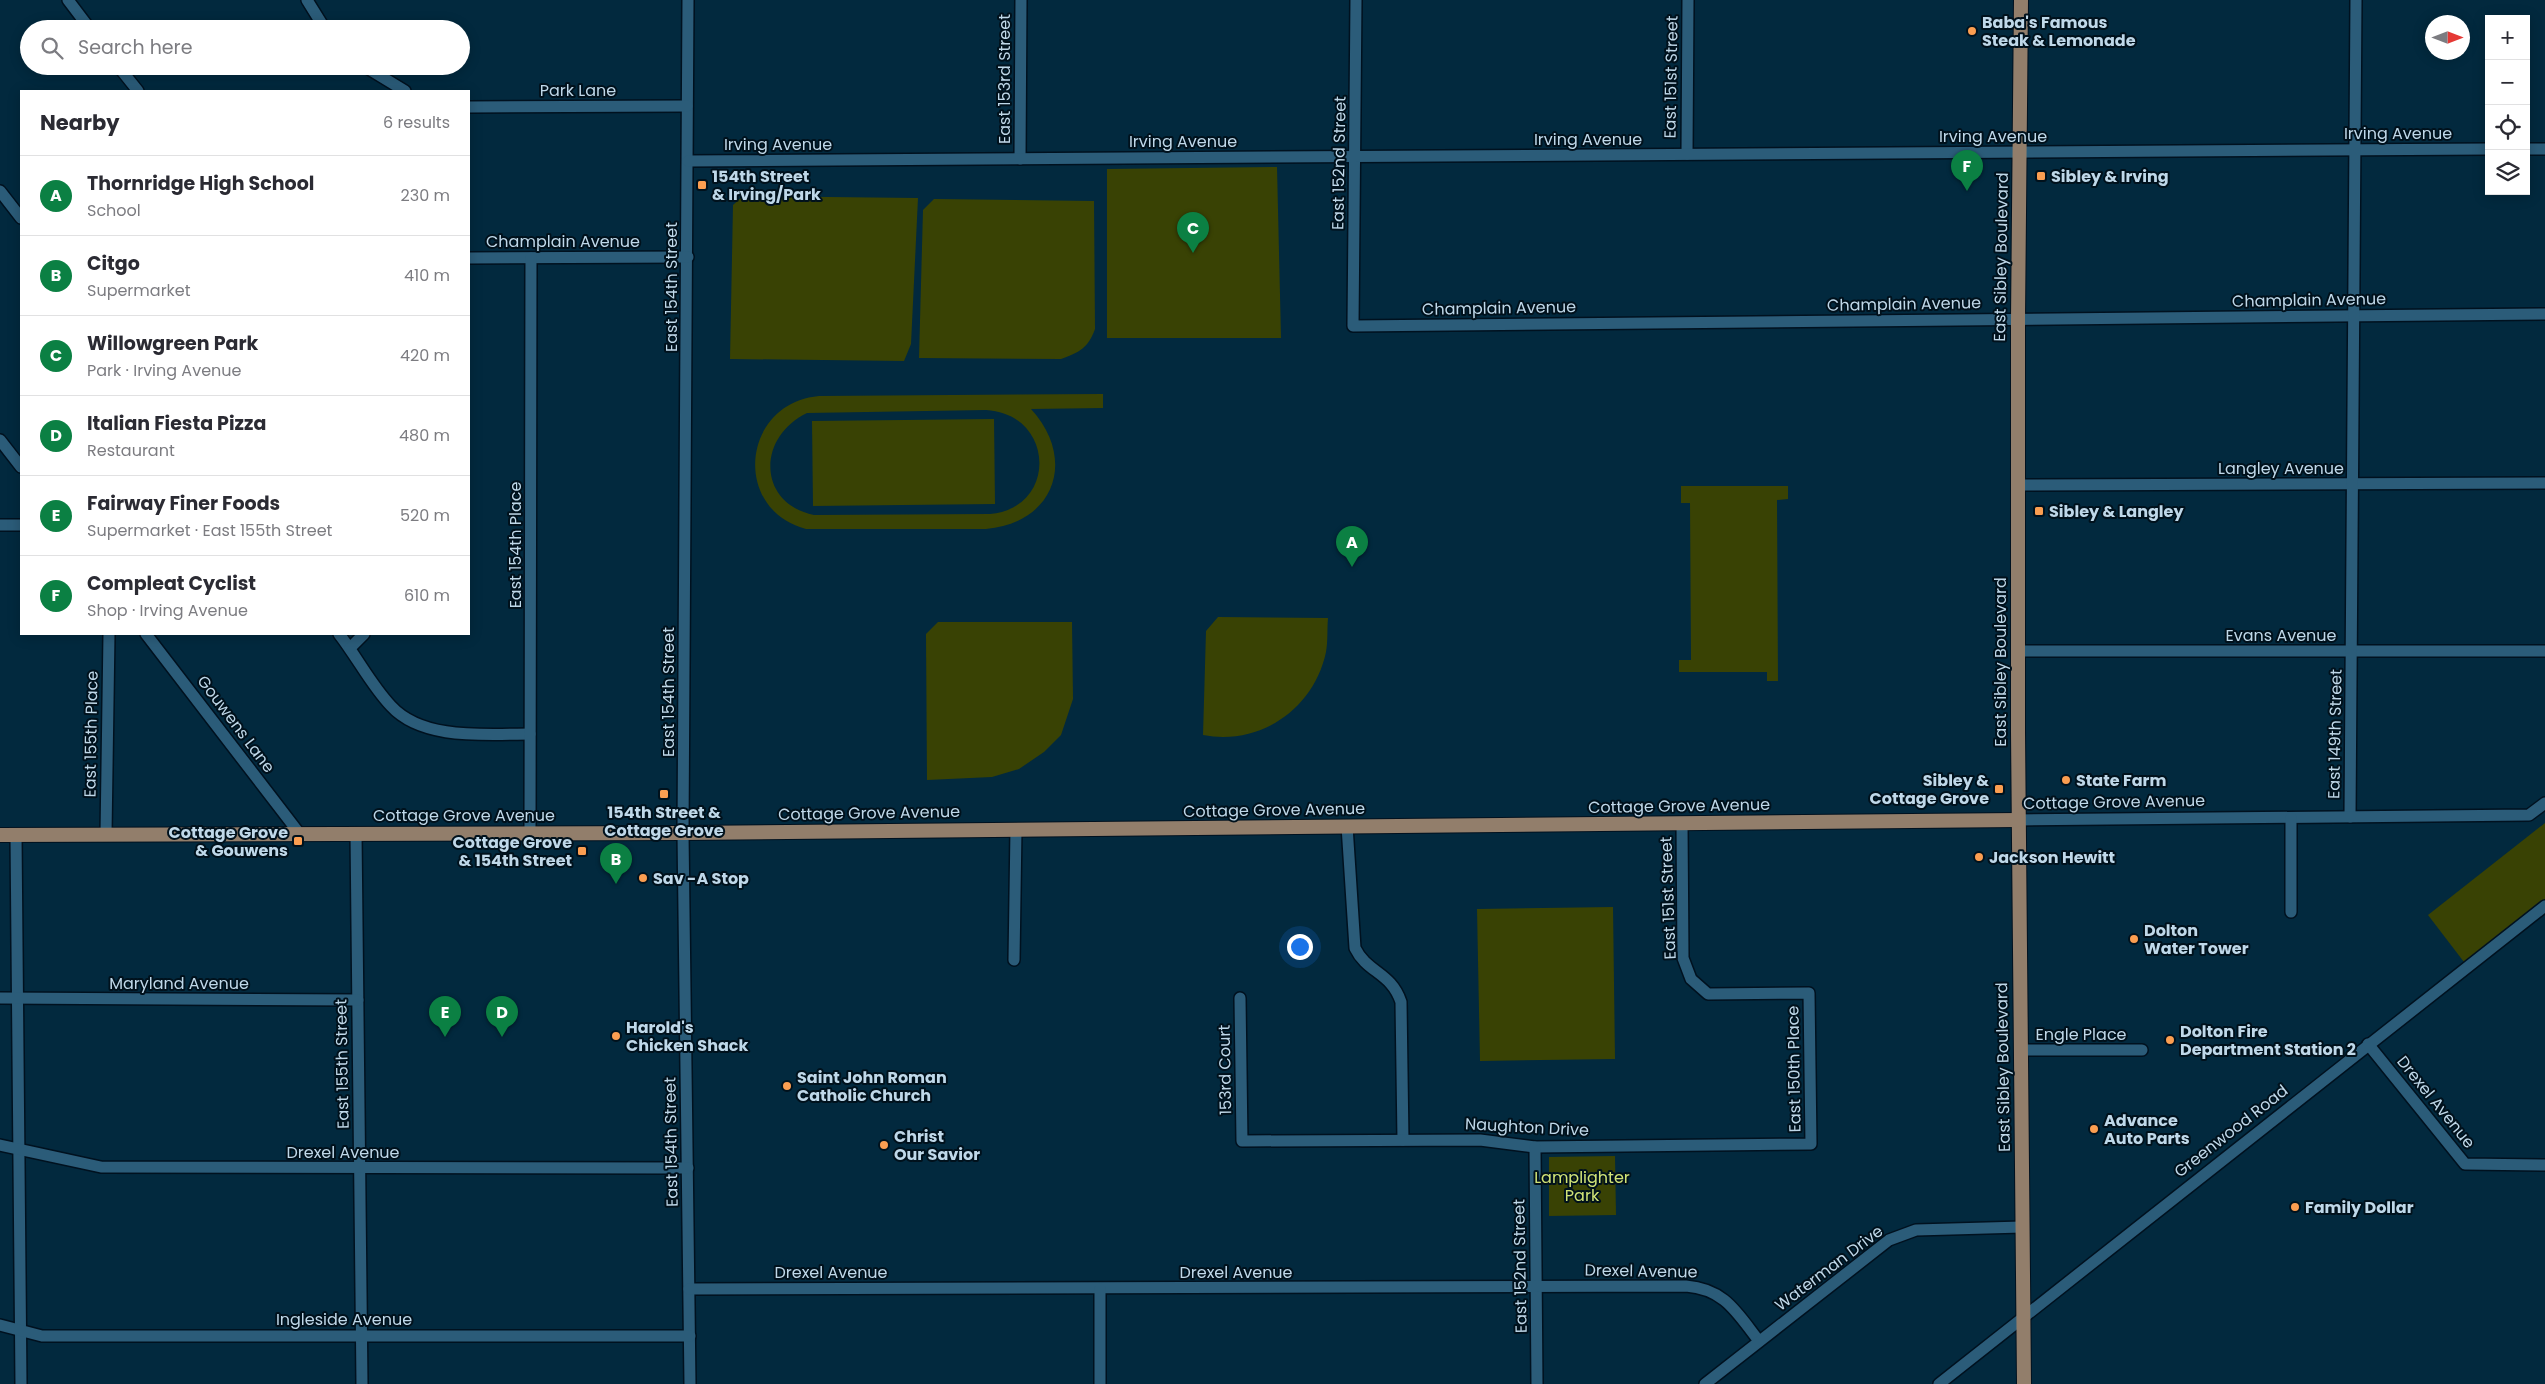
<!DOCTYPE html>
<meta charset="utf-8">
<style>
body{margin:0;font-family:Poppins,sans-serif;background:#f2f2f3;color:#2b2b33}
.controls{position:absolute;right:15px;top:15px;display:grid;overflow:hidden;border-radius:0px;box-shadow:0 2px 12px #0003}
.controls button{width:45px;height:45px;display:grid;place-items:center;padding:0;border:0;border-bottom:1px solid #e1e1e2;background:#fff;color:#2b2b33;font:25px sans-serif}
.compass{position:absolute;left:2425px;top:15px;width:45px;height:45px;border-radius:50%;background:#fff;box-shadow:0 2px 12px #0003;rotate:90deg}
.you{position:absolute;left:1299px;top:946px;width:18px;height:18px;margin:-12px;border:4px solid #fff;border-radius:50%;background:#1a73e8;box-shadow:0 0 0 8px #1a73e833}
.badge{display:grid;place-items:center;width:32px;height:32px;border-radius:50%;background:#0b8043;color:#fff;font-size:16px;font-weight:700}
.pin{position:absolute;translate:-50% -41px;filter:drop-shadow(0 1px 2px #0008)}
.pin::after{content:'';position:absolute;top:26px;width:18px;height:15px;background:inherit;clip-path:polygon(0 0,100% 0,50% 100%)}
.list{margin:0;padding:0;list-style:none}
h2{display:flex;justify-content:space-between;align-items:center;height:65px;margin:0;padding:0 20px;font-size:21px}
h2 small{font-size:16px;font-weight:400;color:#7c7c81}
.list li{display:grid;grid-template-columns:32px 1fr auto;gap:15px;align-items:center;box-sizing:border-box;height:80px;padding:0 20px;border-top:1px solid #e1e1e2}
.list b{display:block;font-size:19px;white-space:nowrap}
.list p{margin:0;font-size:16px;white-space:nowrap;color:#7c7c81}
.list em{font-size:16px;font-style:normal;color:#7c7c81}
.icon{flex:none;width:28px;height:28px;fill:none;stroke:currentColor;stroke-width:2;stroke-linecap:round;stroke-linejoin:round}
.map{position:relative;flex:none;width:2545px;height:1384px;overflow:hidden}
.search{position:absolute;background:#fff;box-shadow:0 2px 12px #0003;left:20px;top:20px;width:450px;height:55px;display:flex;align-items:center;gap:12px;box-sizing:border-box;padding:0 18px;border-radius:28px;color:#7c7c81;font-size:19px}
.panel{position:absolute;background:#fff;box-shadow:0 2px 12px #0003;left:20px;top:90px;width:450px;height:545px;border-radius:0px}
.map>svg:first-child{display:block}
</style>
<div class="map">
<svg width="2545" height="1384" viewBox="0 0 2545 1384">
<rect width="100%" height="100%" fill="#02293e"/>
<g fill="#394204" fill-rule="evenodd">
<polygon points="1277,167 1281,338 1107,338 1107,169"/>
<polygon points="743,196 918,198 911,344 904,361 730,359 733,205"/>
<path d="M934,199L1094,201L1095,329C1088,348 1080,352 1061,359L919,358L923,210Z"/>
<path d="M1103,394V408L1031,409C1077,459 1055,523 986,529H806C731,509 742,403 819,396ZM986,410C1055,414 1058,508 990,514L814,515C757,503 757,437 807,413Z"/>
<polygon points="994,419 995,504 813,506 812,421"/>
<polygon points="1681,486 1788,486 1788,499 1777,500 1778,681 1767,681 1767,672 1679,672 1679,660 1691,660 1690,503 1681,503"/>
<path d="M1218,617L1328,618C1327,629 1328,642 1326,652C1314,709 1260,746 1203,735L1206,631Z"/>
<polygon points="938,622 1072,622 1073,699 1061,735 1044,752 1019,769 992,777 927,780 926,634"/>
<polygon points="2545,823 2545,905 2467,966 2428,915"/>
<polygon points="1613,907 1615,1059 1480,1061 1477,909"/>
<polygon points="1615,1156 1616,1215 1549,1216 1549,1157"/>
</g>
<g fill="none" stroke-linecap="round" stroke-linejoin="round">
<g stroke="#00111f" stroke-width="14">
<g id="minor">
<polyline points="68,0 90,29"/>
<polyline points="307,0 325,29"/>
<polyline points="688,0 683,833 690,1384"/>
<polyline points="1356,0 1353,326 2545,314"/>
<polyline points="118,66 138,91"/>
<polyline points="364,66 405,91"/>
<polyline points="469,107 687,106"/>
<polyline points="2526,149 2545,149"/>
<polyline points="1687,154 1688,0"/>
<polyline points="1020,159 1021,0"/>
<polyline points="688,161 2489,149"/>
<polyline points="0,191 21,218"/>
<polyline points="469,258 688,257"/>
<polyline points="0,440 21,467"/>
<polyline points="2017,485 2545,483"/>
<polyline points="0,525 21,525"/>
<polyline points="146,634 299,833"/>
<path d="M339,634C357,657 371,685 391,706C423,741 487,734 530,734"/>
<polyline points="350,648 364,634"/>
<polyline points="2018,651 2545,651"/>
<polyline points="2350,817 2356,0"/>
<polyline points="2018,820 2529,815 2545,803"/>
<path d="M1347,826L1355,948C1367,973 1391,972 1401,1002L1403,1140"/>
<polyline points="530,832 531,258"/>
<polyline points="356,833 362,1384"/>
<polyline points="106,834 109,634"/>
<polyline points="16,835 21,1384"/>
<polyline points="2291,912 2291,818"/>
<polyline points="1014,960 1016,829"/>
<polyline points="0,998 358,1000"/>
<polyline points="1240,998 1242,1141 1480,1140 1535,1147 1811,1144 1809,993 1708,994 1691,979 1683,958 1682,823"/>
<polyline points="2368,1044 2465,1164 2545,1165"/>
<polyline points="2020,1050 2142,1050"/>
<polyline points="0,1145 101,1167 688,1168"/>
<polyline points="1535,1147 1537,1384"/>
<path d="M689,1289L1686,1286C1725,1289 1737,1313 1759,1341"/>
<polyline points="1100,1289 1100,1384"/>
<polyline points="0,1325 42,1336 690,1336"/>
<polyline points="1705,1384 1889,1240 1916,1230 2022,1227"/>
<polyline points="1939,1384 2545,906"/>
</g>
</g>
<g stroke="#00111f" stroke-width="16">
<g id="major">
<polyline points="2021,0 2018,319 2018,732 2024,1384"/>
<polyline points="0,835 683,833 2018,820"/>
</g>
</g>
<use href="#minor" stroke="#2b5c79" stroke-width="11"/>
<use href="#major" stroke="#927e6b" stroke-width="14"/>
</g>
<g fill="#fb9e51" stroke="#00111c" stroke-width="2">
<circle cx="1972" cy="31" r="5"/>
<rect x="2036" y="171" width="10" height="10" rx="2.5"/>
<rect x="697" y="180" width="10" height="10" rx="2.5"/>
<rect x="2034" y="506" width="10" height="10" rx="2.5"/>
<circle cx="2066" cy="780" r="5"/>
<rect x="1994" y="784" width="10" height="10" rx="2.5"/>
<rect x="659" y="789" width="10" height="10" rx="2.5"/>
<rect x="293" y="836" width="10" height="10" rx="2.5"/>
<rect x="577" y="846" width="10" height="10" rx="2.5"/>
<circle cx="1979" cy="857" r="5"/>
<circle cx="643" cy="878" r="5"/>
<circle cx="2134" cy="939" r="5"/>
<circle cx="616" cy="1036" r="5"/>
<circle cx="2170" cy="1040" r="5"/>
<circle cx="787" cy="1086" r="5"/>
<circle cx="2094" cy="1129" r="5"/>
<circle cx="884" cy="1145" r="5"/>
<circle cx="2295" cy="1207" r="5"/>
</g>
<g text-anchor="middle" dominant-baseline="central" stroke-width="4" stroke-linejoin="round" paint-order="stroke">
<g font-size="16" font-weight="bold" fill="#bfd8e9" stroke="#00111c" text-anchor="start">
<text x="1982" y="22">Baba's Famous<tspan x="1982" dy="18">Steak &amp; Lemonade</tspan></text>
<text x="712" y="176">154th Street<tspan x="712" dy="18">&amp; Irving/Park</tspan></text>
<text x="2051" y="176">Sibley &amp; Irving</text>
<text x="2049" y="511">Sibley &amp; Langley</text>
<text x="1989" y="780" text-anchor="end">Sibley &amp;<tspan x="1989" dy="18">Cottage Grove</tspan></text>
<text x="2076" y="780">State Farm</text>
<text x="664" y="812" text-anchor="middle">154th Street &amp;<tspan x="664" dy="18">Cottage Grove</tspan></text>
<text x="288" y="832" text-anchor="end">Cottage Grove<tspan x="288" dy="18">&amp; Gouwens</tspan></text>
<text x="572" y="842" text-anchor="end">Cottage Grove<tspan x="572" dy="18">&amp; 154th Street</tspan></text>
<text x="1989" y="857">Jackson Hewitt</text>
<text x="653" y="878">Sav -A Stop</text>
<text x="2144" y="930">Dolton<tspan x="2144" dy="18">Water Tower</tspan></text>
<text x="626" y="1027">Harold's<tspan x="626" dy="18">Chicken Shack</tspan></text>
<text x="2180" y="1031">Dolton Fire<tspan x="2180" dy="18">Department Station 2</tspan></text>
<text x="797" y="1077">Saint John Roman<tspan x="797" dy="18">Catholic Church</tspan></text>
<text x="2104" y="1120">Advance<tspan x="2104" dy="18">Auto Parts</tspan></text>
<text x="894" y="1136">Christ<tspan x="894" dy="18">Our Savior</tspan></text>
<text x="2305" y="1207">Family Dollar</text>
</g>
<g font-size="16" fill="#bfd8e9" stroke="#00111c">
<text transform="translate(1671 77) rotate(-89)">East 151st Street</text>
<text transform="translate(1004 79) rotate(-90)">East 153rd Street</text>
<text x="578" y="90">Park Lane</text>
<text x="2398" y="133">Irving Avenue</text>
<text x="1993" y="136">Irving Avenue</text>
<text x="1588" y="139">Irving Avenue</text>
<text x="1183" y="141">Irving Avenue</text>
<text x="778" y="144">Irving Avenue</text>
<text transform="translate(1339 163) rotate(-89)">East 152nd Street</text>
<text x="563" y="241">Champlain Avenue</text>
<text transform="translate(2001 257) rotate(-89)">East Sibley Boulevard</text>
<text transform="translate(671 287) rotate(-90)">East 154th Street</text>
<text transform="translate(2309 300) rotate(-1)">Champlain Avenue</text>
<text transform="translate(1904 304) rotate(-1)">Champlain Avenue</text>
<text transform="translate(1499 308) rotate(-1)">Champlain Avenue</text>
<text x="2281" y="468">Langley Avenue</text>
<text transform="translate(515 545) rotate(-90)">East 154th Place</text>
<text x="2281" y="635">Evans Avenue</text>
<text transform="translate(2000 662) rotate(-90)">East Sibley Boulevard</text>
<text transform="translate(668 692) rotate(-90)">East 154th Street</text>
<text transform="translate(236 724) rotate(53)">Gouwens Lane</text>
<text transform="translate(91 734) rotate(-89)">East 155th Place</text>
<text transform="translate(2335 734) rotate(-89)">East 149th Street</text>
<text transform="translate(2114 802) rotate(-1)">Cottage Grove Avenue</text>
<text transform="translate(1679 806) rotate(-1)">Cottage Grove Avenue</text>
<text transform="translate(1274 810) rotate(-1)">Cottage Grove Avenue</text>
<text transform="translate(869 813) rotate(-1)">Cottage Grove Avenue</text>
<text x="464" y="815">Cottage Grove Avenue</text>
<text transform="translate(1668 898) rotate(-92)">East 151st Street</text>
<text x="179" y="983">Maryland Avenue</text>
<text x="2081" y="1034">Engle Place</text>
<text transform="translate(342 1064) rotate(-91)">East 155th Street</text>
<text transform="translate(2003 1067) rotate(-91)">East Sibley Boulevard</text>
<text transform="translate(1794 1069) rotate(-91)">East 150th Place</text>
<text transform="translate(1225 1070) rotate(-91)">153rd Court</text>
<text transform="translate(2436 1102) rotate(51)">Drexel Avenue</text>
<text transform="translate(1527 1127) rotate(3)">Naughton Drive</text>
<text transform="translate(2231 1131) rotate(-38)">Greenwood Road</text>
<text transform="translate(671 1142) rotate(-91)">East 154th Street</text>
<text x="343" y="1152">Drexel Avenue</text>
<text transform="translate(1520 1266) rotate(-91)">East 152nd Street</text>
<text transform="translate(1829 1268) rotate(-37)">Waterman Drive</text>
<text transform="translate(1641 1271) rotate(1)">Drexel Avenue</text>
<text x="831" y="1272">Drexel Avenue</text>
<text x="1236" y="1272">Drexel Avenue</text>
<text x="344" y="1319">Ingleside Avenue</text>
</g>
<g font-size="16" fill="#d1e477" stroke="#00111c">
<text x="1582" y="1177">Lamplighter<tspan x="1582" dy="18">Park</tspan></text>
</g>
</g>
</svg>
<div class="controls">
<button>+</button>
<button>−</button>
<button><svg class="icon" aria-label="locate" viewBox="0 0 24 24"><circle cx="12" cy="12" r="6"/><path d="M12 2v4M12 18v4M2 12h4M18 12h4"/></svg></button>
<button><svg class="icon" aria-label="layers" viewBox="0 0 24 24"><path d="M12 4l9 5-9 5-9-5zM3 14l9 5 9-5"/></svg></button>
</div>
<svg class="compass" viewBox="-18 -18 36 36"><path d="M0-13l5 13h-10z" fill="#e53935"/><path d="M0 13l5-13h-10z" fill="#7c7c81"/></svg>
<div class="you"></div>
<div class="pin badge" style="left:1352px;top:567px">A</div>
<div class="pin badge" style="left:616px;top:884px">B</div>
<div class="pin badge" style="left:1193px;top:253px">C</div>
<div class="pin badge" style="left:502px;top:1037px">D</div>
<div class="pin badge" style="left:445px;top:1037px">E</div>
<div class="pin badge" style="left:1967px;top:191px">F</div>
<div class="search"><svg class="icon" aria-label="search" viewBox="0 0 24 24"><circle cx="10" cy="10" r="6"/><path d="M15 15l6 6"/></svg>Search here</div>
<section class="panel">
<h2>Nearby<small>6 results</small></h2>
<ul class="list">
<li><span class="badge">A</span><div><b>Thornridge High School</b><p>School</p></div><em>230 m</em></li>
<li><span class="badge">B</span><div><b>Citgo</b><p>Supermarket</p></div><em>410 m</em></li>
<li><span class="badge">C</span><div><b>Willowgreen Park</b><p>Park · Irving Avenue</p></div><em>420 m</em></li>
<li><span class="badge">D</span><div><b>Italian Fiesta Pizza</b><p>Restaurant</p></div><em>480 m</em></li>
<li><span class="badge">E</span><div><b>Fairway Finer Foods</b><p>Supermarket · East 155th Street</p></div><em>520 m</em></li>
<li><span class="badge">F</span><div><b>Compleat Cyclist</b><p>Shop · Irving Avenue</p></div><em>610 m</em></li>
</ul>
</section>
</div>
